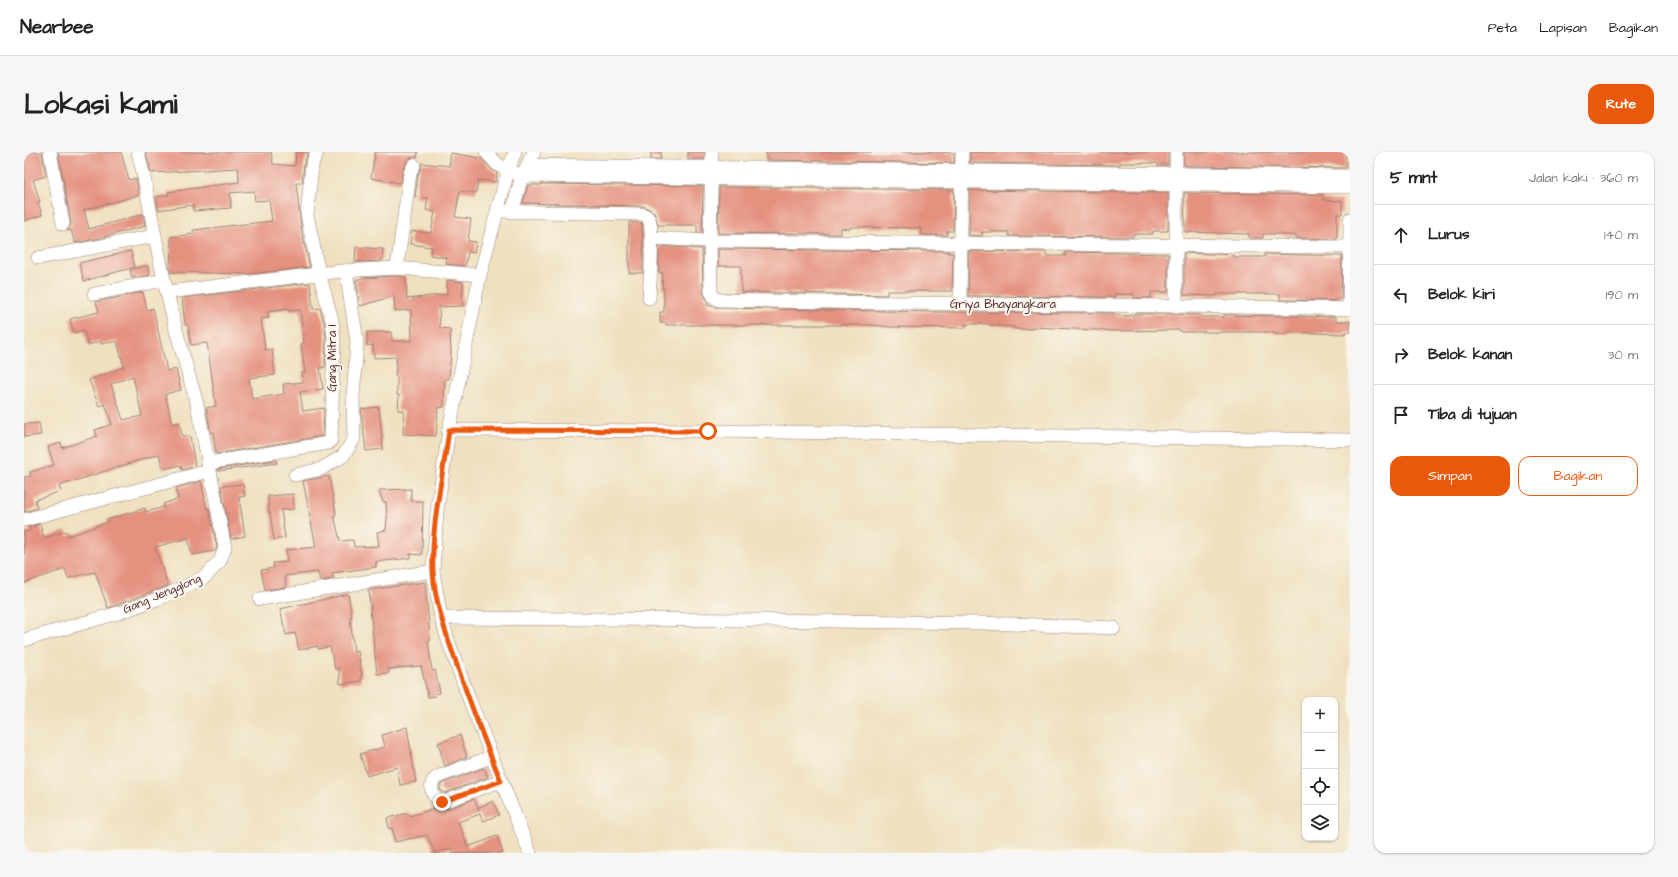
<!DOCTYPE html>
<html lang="id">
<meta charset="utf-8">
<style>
body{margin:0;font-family:"Architects Daughter",sans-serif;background:#f6f6f6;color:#222}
.controls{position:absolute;right:12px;bottom:12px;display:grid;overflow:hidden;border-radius:8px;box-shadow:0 1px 3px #0004}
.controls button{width:36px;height:36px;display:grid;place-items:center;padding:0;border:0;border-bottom:1px solid #e0e0e0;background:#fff;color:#222;font:20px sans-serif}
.stop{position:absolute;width:12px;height:12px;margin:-9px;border:3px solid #ea580c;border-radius:50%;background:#fff}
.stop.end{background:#ea580c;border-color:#fff;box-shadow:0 1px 4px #0008}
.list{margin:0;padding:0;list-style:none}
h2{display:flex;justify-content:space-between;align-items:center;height:52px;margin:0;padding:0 16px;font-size:17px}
h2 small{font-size:13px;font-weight:400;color:#767676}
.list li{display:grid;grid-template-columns:26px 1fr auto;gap:12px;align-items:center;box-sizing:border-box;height:60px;padding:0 16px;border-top:1px solid #e0e0e0}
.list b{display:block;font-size:15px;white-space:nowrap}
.list em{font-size:13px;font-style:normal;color:#767676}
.actions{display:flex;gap:8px;padding:12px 16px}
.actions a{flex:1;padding:9px 0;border:1px solid #ea580c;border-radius:12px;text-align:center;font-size:14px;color:#ea580c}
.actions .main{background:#ea580c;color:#fff}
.icon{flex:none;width:22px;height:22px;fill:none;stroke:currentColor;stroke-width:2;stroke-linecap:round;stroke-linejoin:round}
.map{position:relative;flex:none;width:1326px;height:701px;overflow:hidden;border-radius:12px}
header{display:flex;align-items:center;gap:24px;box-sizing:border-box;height:56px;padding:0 20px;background:#fff;border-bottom:1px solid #e0e0e0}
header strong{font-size:19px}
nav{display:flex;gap:22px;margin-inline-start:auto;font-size:14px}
.intro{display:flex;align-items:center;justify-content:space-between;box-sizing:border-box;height:96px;padding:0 24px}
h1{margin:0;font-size:28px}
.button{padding:10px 18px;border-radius:12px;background:#ea580c;color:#fff;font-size:14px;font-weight:700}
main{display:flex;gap:24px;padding:0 24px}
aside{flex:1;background:#fff;border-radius:12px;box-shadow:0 1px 3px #0004}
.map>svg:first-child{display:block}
</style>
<header>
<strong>Nearbee</strong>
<nav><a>Peta</a><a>Lapisan</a><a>Bagikan</a></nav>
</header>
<div class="intro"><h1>Lokasi kami</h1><a class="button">Rute</a></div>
<main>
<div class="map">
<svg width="1326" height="701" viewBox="0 0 1326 701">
<rect width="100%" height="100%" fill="#fbf7ec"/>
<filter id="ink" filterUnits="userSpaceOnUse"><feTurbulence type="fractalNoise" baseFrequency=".025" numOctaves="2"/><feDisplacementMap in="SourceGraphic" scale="8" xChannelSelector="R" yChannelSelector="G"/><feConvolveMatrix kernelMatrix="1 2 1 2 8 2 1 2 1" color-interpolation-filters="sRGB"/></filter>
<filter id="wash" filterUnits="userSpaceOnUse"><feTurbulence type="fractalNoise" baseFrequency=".012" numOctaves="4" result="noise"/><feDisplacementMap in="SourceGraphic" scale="16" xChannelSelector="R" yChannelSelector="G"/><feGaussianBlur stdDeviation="0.9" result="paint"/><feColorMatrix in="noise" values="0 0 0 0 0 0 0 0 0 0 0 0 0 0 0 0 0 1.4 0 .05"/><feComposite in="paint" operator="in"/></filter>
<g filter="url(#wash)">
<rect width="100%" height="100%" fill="#efe0c0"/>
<g id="blocks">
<g fill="#e59180" fill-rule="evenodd">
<polygon points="0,0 18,0 22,24 9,28 16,50 14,50 18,63 0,69"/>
<polygon points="34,0 97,0 105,28 112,26 115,43 60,58 65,77 119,62 121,74 76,86 51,91 47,78 43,79 46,75 47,71"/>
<polygon points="122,0 247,0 249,12 271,14 272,0 284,0 280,12 278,31 272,31 278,82 286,115 224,122 146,120 147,85 170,82 169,78 248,69 245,48 231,49 230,39 206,41 207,56 169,59 169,53 134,58 132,45 145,43 144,40 215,30 214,16 127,21"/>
<polygon points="351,0 394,0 393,6 386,6 383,9 378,20 377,31 347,26"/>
<rect x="627" y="0" width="10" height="7"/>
<rect x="664" y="0" width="16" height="7"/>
<polygon points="742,0 914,0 930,1 930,11 742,8"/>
<polygon points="946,0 1144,0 1144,13 1133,13 1133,11 1096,11 1096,13 946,11"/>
<polygon points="1160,0 1322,0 1322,16 1163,14 1160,13"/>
<polygon points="427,1 457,6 468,18 473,21 472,30 454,28 452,41 436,39 431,65 447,67 444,89 452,90 450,101 444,100 441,114 422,112 423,106 406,103 408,95 386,92 388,79 407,81 411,60 402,58 404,46 391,45 394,23 397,16 398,11 425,14"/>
<polygon points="517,32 679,34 678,81 673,80 673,73 634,73 630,60 619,54 499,51 504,33 517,33"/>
<polygon points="695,35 930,38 929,79 923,79 923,83 897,83 897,76 826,75 826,77 817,76 817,82 694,81"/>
<polygon points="946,38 1144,41 1144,79 1129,79 1129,82 1109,82 1109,85 985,84 985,80 958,80 958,84 945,83"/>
<polygon points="1160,41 1299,43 1299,48 1318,49 1318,62 1313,62 1313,87 1272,86 1272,83 1258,83 1258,82 1239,82 1239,86 1225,86 1225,82 1161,80"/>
<polygon points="605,70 618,71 619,93 619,121 605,121"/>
<polygon points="635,94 678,97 679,141 684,150 683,153 695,156 910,160 1090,161 1090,163 1109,164 1110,162 1146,162 1177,163 1177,165 1200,165 1200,163 1312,165 1312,169 1326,169 1326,180 1321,180 1321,182 1264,180 1264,182 1250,182 1250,180 1157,180 1157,178 1093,179 1008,175 1008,177 990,177 990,175 965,173 965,172 942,172 942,176 865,175 849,173 642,173 642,171 636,171 636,160 640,160 640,136 638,136 639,121 635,121"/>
<polygon points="332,95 359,97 358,109 331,110"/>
<polygon points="694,97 924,99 924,101 929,101 928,139 863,139 863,143 717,140 717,114 694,114"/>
<polygon points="107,99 111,115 60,129 55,111"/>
<polygon points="945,99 1022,100 1022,104 1041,104 1041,100 1144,102 1144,140 1127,140 1127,146 1110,146 1110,142 1090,142 1090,145 944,144"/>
<polygon points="1160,101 1209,103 1209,105 1241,105 1241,102 1318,104 1317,147 1312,147 1312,149 1256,148 1256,142 1193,142 1193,144 1160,143"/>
<polygon points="120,114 124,114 126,123 108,126 106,118"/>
<polygon points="373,124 382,125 383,147 423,142 423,128 439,130 439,140 438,140 439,154 415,155 416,176 426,177 427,200 425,227 421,227 420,255 414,256 412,284 379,282 380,259 374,258 375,243 373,243 373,225 371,224 373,205 350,206 349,193 343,194 343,180 367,180 368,189 388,189 387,158 371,159 370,144 336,154 332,128 338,126"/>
<path d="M286,131L289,157L296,156L300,170L302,186L301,215L296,216L299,237L276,240L279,259L300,256L299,284L192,302L189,280L187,281L182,256L192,254L183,191L167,193L164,173H161L158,146ZM265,157V159L276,158L280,191L277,192L281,221L278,220L279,230L259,232L260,242L228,247L225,226L251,223L248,197L241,198L237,167L245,166L244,160Z"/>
<path d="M119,140L123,158L129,156L143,219L152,217L157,238L141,242L148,272L155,270L158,284H166L171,314L158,318L157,313L139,317L135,302L35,334L37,339L11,348L13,356L0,360V325L7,324L6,320L30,313L24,295L37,291L38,296L73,284L71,278L88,272L81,252L75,254L65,228L100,215L93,189L77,192V189L64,193L60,178L50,181L46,167L75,160L72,150ZM109,224L118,264L99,268L87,232Z"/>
<polygon points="355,255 359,297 342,299 337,257"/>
<polygon points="15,271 17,283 0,285 0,272"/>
<polygon points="252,308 253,311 194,319 194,317"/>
<polygon points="305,324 312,362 310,363 316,389 329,388 330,395 355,394 353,380 362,378 363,365 362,350 359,350 355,338 387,337 387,349 399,349 398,403 386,402 386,406 352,410 352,415 308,421 309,427 296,429 294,420 261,424 262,435 241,438 237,418 250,416 249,411 263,410 262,398 292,395 279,329"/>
<polygon points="177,329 183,357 185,357 193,395 191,399 168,403 164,386 131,395 144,434 84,456 71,420 44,426 41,417 0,431 0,380 6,379 5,375 16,372 20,386 42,379 44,384 71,375 71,374 84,370 83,368 121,356 122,360 140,355 139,352 154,347 152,336"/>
<polygon points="219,332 221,344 215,345 221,384 207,387 197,334"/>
<polygon points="269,342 270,357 257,358 261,386 250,388 246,361 245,361 244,344"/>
<polygon points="401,430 405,473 406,489 404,489 408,519 411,518 416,541 411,542 412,544 404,545 397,514 364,517 365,521 353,522 346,457 347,457 345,445 346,445 344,438"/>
<polygon points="324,442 328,465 326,465 330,500 334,499 338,525 337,525 337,529 316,532 315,516 311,517 306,495 294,497 294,494 275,498 271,481 262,483 256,457"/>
<polygon points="383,575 392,630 376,633 373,615 343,624 336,602 361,595 358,583"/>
<polygon points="436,583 443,605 421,614 414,591"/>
<polygon points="460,616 464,625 421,641 416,638 417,632"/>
<polygon points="450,647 455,658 453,656 469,649 475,663 459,669 456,662 434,670 444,695 473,684 479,701 429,701 427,696 411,701 403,683 371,690 368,676 365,677 363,666 384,661 385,664 413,656 424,657"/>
</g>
</g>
</g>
<g filter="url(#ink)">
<use href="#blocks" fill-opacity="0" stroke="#9c8076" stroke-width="1"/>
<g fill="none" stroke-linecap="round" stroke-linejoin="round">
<g stroke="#9c8076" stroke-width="14">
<g id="street">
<polyline points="26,0 39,72"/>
<polyline points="462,0 474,13 498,24 1326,35"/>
<polyline points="491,0 484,19 456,123 425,278 413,359 409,419 417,466 426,494 446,549 506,701"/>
<path d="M688,0L686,89L687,140L690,145L695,148C906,153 1116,152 1326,157"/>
<polyline points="1152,0 1152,154"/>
<polyline points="504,13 1326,24"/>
<path d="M473,59L614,62C618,62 623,63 625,67C630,79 626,131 625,146"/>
<polyline points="488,60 498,24 510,0"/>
<polyline points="627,86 686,89 1326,95"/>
<polyline points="14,106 131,84"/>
<polyline points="373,116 386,21 390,13"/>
<polyline points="144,140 318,119 373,116 456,123"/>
<polyline points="70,142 140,128"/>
<polyline points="936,151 938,0"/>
<polyline points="1325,157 1326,67"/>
<polyline points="425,278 684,279 1326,288"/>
<polyline points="184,311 305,291 307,288 310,186 308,168 295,121 283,63 288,13 293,0"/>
<polyline points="271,323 297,317 319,304 330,287 329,246 333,189 322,119"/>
<polyline points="0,368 185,319"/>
<polyline points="236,447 409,419"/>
<polyline points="417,466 733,468 959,471 1090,476"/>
<polyline points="0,488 94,461 136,446 181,425 196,409 201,396 173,252 152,178 140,128 131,84 120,25 114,0"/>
<path d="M467,605L413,625C402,633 409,651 422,649L477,629"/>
</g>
</g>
<use href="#street" stroke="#fff" stroke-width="13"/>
</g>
</g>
<g fill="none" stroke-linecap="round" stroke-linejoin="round" filter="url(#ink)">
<path stroke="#ea580c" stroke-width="5" d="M418,650L477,629C462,593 448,556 435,519C424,487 411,454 409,419C407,372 419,324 425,278L684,279"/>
</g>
<g text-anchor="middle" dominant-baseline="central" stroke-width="4" stroke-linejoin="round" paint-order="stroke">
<g font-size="12" fill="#4a1f2b" stroke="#fbf7ec">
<text x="979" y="152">Griya Bhayangkara</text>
<text transform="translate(308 206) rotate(-90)">Gang Mitra I</text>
<text transform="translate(138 442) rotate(-23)">Gang Jengglong</text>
</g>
</g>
</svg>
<div class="controls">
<button>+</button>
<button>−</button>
<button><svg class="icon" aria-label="locate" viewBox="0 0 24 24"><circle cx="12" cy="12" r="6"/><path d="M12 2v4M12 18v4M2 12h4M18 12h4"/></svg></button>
<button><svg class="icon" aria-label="layers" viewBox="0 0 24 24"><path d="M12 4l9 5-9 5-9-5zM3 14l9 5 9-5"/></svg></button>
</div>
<div class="stop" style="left:684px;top:279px"></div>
<div class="stop end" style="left:418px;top:650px"></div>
</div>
<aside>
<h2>5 mnt<small>Jalan kaki · 360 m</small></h2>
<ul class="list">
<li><svg class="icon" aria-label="ahead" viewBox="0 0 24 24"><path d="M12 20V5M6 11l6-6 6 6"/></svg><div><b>Lurus</b></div><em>140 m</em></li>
<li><svg class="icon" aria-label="left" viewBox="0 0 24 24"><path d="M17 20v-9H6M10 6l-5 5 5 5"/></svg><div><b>Belok kiri</b></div><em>190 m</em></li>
<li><svg class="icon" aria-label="right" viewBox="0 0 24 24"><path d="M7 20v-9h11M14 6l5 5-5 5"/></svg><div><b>Belok kanan</b></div><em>30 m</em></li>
<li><svg class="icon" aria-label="arrive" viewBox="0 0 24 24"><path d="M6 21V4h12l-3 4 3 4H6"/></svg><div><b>Tiba di tujuan</b></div></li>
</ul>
<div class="actions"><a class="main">Simpan</a><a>Bagikan</a></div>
</aside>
</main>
